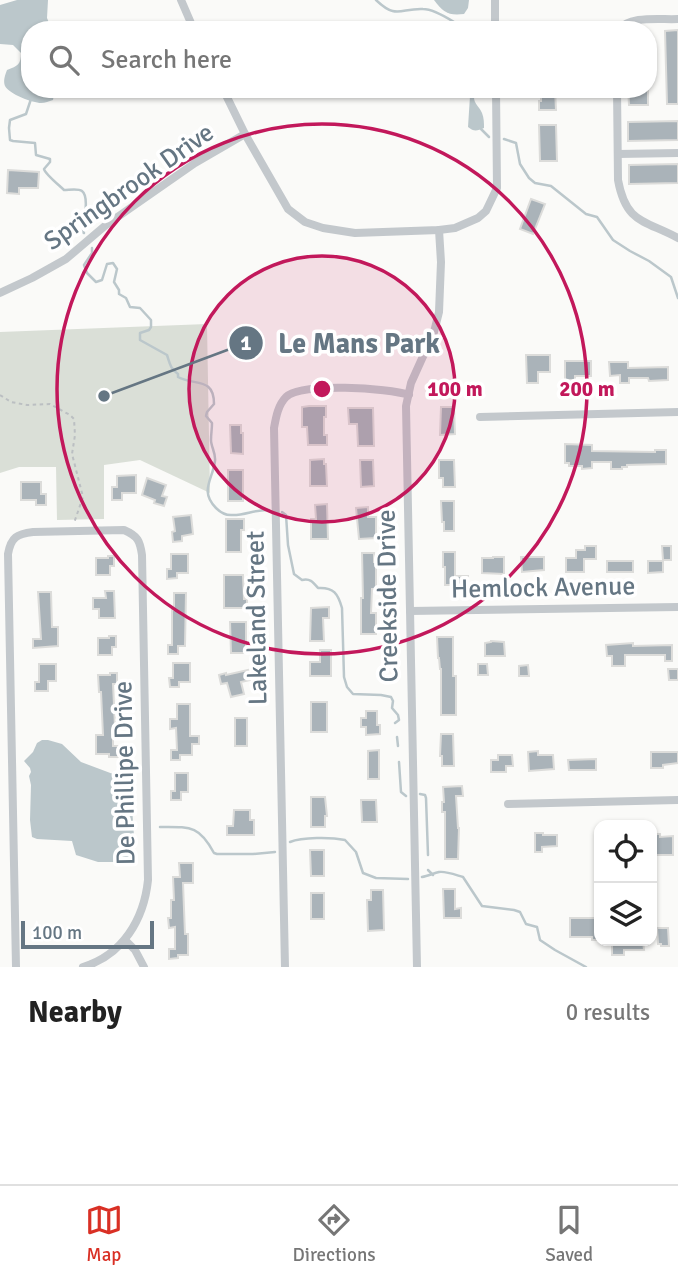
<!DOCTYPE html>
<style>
body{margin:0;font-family:Signika,sans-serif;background:#f6f6f6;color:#222}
.controls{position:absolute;right:21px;bottom:21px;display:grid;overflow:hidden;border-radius:14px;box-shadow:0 2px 5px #0004}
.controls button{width:63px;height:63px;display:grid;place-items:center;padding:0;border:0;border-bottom:2px solid #e0e0e0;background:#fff;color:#222;font:35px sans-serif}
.scale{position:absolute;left:21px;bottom:18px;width:133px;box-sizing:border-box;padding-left:7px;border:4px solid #657683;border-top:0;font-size:19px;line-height:24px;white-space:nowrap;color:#657683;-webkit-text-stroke:5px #fff;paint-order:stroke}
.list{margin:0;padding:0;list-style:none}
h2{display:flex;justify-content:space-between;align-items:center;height:91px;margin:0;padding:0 28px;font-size:30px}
h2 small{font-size:23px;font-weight:400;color:#767676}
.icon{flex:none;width:38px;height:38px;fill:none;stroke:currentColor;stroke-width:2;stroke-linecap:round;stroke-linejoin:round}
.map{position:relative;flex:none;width:678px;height:967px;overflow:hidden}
.search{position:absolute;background:#fff;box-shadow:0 2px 5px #0004;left:21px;right:21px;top:21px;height:77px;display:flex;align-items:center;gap:18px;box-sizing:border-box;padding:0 24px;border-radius:28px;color:#767676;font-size:26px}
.sheet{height:217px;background:#fff}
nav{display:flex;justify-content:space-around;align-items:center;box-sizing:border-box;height:98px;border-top:2px solid #e0e0e0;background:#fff;font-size:19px;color:#767676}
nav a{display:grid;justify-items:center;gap:4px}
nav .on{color:#d93025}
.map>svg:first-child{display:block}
</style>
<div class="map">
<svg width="678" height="967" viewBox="0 0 678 967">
<rect width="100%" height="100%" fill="#fafaf8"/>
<polygon fill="#dadfd7" points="207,324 210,493 140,460 104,465 104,519 57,520 56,467 19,467 0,473 0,332"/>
<g fill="#bbc7cb">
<path d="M17,0H48L47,18L52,30H30V89H55L53,100C49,101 45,103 41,103C33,103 9,94 5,86C3,81 5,75 7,70C18,66 21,64 21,53L13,45L0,44V5Z"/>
<path d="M434,0H469L468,8L464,14C448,16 443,12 434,0Z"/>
<path d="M462,89H483V92L474,97C474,104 479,106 482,113C484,118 484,123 484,128C477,131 474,132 468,127L470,96Z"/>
<polygon points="42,740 48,740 62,744 81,762 121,777 128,782 131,793 134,836 131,855 124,862 98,862 76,855 72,841 37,839 32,837 30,820 31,785 29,776 31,772 30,768 24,761 33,752 37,743"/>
</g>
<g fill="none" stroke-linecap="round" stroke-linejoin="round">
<g stroke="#bbc7cb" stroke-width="2.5">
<path d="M376,0C397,20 400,8 423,9C433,9 446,17 454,22"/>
<path d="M31,99L26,114L10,120L9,128L10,140L13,141L35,143L36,155L50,159V162L44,169C45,174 60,186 64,190C69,190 78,188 82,191C90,197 83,223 83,232L84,233"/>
<polyline points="481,129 489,137"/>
<polyline points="504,139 516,143 520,164 529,178 535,183 551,186 586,214 597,217 613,240 630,251 649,261 671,277 678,298"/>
<path d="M92,248V253L84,265L87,273L96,282L102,280L107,264L113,263L117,269L114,282L119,290V294L126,298L130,307L140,308L151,320V327L149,330L140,333V340L167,355C170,364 170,368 178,374V377C195,386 214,377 214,404L207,412L206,416L212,423C212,429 211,434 211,440C211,447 216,453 215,461C213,479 199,491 216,508C220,512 225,515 231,515C244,516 256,509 269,510"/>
<path d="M282,512L286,515L288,545L294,574L302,580C310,578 313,582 318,588C334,587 338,594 342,608L344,677L347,687L353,694L381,695L391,697L393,701L392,708L398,715L399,720L395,723"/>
<polyline points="397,737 398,746"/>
<polyline points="399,762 401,792 406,796"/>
<polyline points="420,794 425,795 426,798 428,855"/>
<path d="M160,827C190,827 199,825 214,853L217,854H253L275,852"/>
<path d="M290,842C302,837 331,837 345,840L356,852L363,873L376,878L408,879"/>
<polyline points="428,870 433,875"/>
<path d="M422,877C428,876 434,873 439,872C446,871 456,875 463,877L482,906L514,910L520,912L526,924L537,927L540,940L555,950L586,967"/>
</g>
</g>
<g fill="#aab3b9" stroke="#dcdcda" stroke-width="2">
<polygon points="678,30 678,104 667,104 665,31"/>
<polygon points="543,89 555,89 556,110 539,110 539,101 541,101 541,96 543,96"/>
<polygon points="628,89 648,89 648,105 629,105"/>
<polygon points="678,121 678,140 628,141 628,122"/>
<polygon points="539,125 556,125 557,161 540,161"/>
<polygon points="678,164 678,183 629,184 629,165"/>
<polygon points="8,170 39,172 38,188 19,188 19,194 7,193"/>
<polygon points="531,199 545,204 533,234 520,229"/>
<polygon points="526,355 550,355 550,372 538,372 538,383 527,383"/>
<polygon points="565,361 591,361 591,376 575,376 575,380 565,380"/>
<polygon points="609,362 628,362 628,368 668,367 668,380 649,381 648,378 629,378 629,383 620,383 620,375 610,376"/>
<polygon points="309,406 326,406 326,417 324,417 324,435 327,435 327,445 308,445 307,427 302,427 302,407"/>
<polygon points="441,407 454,407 455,434 440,435"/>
<polygon points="348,408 373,408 374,446 358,446 357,424 349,424"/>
<polygon points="230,425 241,425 241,433 243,433 243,454 231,453"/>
<polygon points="565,444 592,445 592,451 655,452 655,450 666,450 666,464 627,465 627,467 622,467 622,469 611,469 611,462 592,462 592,468 582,469 582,466 569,466 569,463 565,463"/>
<polygon points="324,459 324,464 326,464 327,486 310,486 310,460"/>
<polygon points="360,460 373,460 374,486 361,487"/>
<polygon points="439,460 454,460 455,487 443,487 443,478 439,478"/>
<rect x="228" y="470" width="15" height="31"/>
<polygon points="136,475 136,493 122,493 122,500 112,500 112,487 117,487 117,476"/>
<polygon points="147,478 166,485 162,496 167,497 164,506 154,503 155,500 142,495"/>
<polygon points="21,482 41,482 41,494 46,494 46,505 36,505 36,500 21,500"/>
<polygon points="441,501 454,501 454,531 444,531 444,522 442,522"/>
<polygon points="327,504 328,539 311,539 311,519 316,519 315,505"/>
<polygon points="368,507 368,517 376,517 376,538 359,539 356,508"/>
<polygon points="191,515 193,534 182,536 182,541 173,542 172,532 175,531 173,517"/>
<polygon points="226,519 244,519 244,530 241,530 241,552 226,552"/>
<polygon points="585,546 596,546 596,559 584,559 584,572 566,572 566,558 576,558 576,550 585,550"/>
<polygon points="662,546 671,546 671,560 663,560"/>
<polygon points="443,552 455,552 455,576 468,576 468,585 445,585 445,567 443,567"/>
<polygon points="362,553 374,553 374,562 376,562 376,589 372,589 371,613 376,613 376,634 361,634 361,598 363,598"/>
<polygon points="171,554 188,554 188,573 177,573 177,578 167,579 167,569 171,569"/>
<polygon points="108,556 114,556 114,566 110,566 110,575 96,575 96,558 108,558"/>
<polygon points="493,557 504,557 504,574 482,573 482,558 493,558"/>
<polygon points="521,557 544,557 544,570 522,572"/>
<rect x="607" y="561" width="26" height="11"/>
<polygon points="648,561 663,561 663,572 648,573"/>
<polygon points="224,575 243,575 244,599 247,599 247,608 224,608"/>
<polygon points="105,591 114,591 115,618 99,618 99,609 93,609 93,598 106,598"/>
<polygon points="38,592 51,592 52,627 58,627 58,646 33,648 33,639 41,639"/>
<polygon points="174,593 186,593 185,646 178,646 178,654 168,654 168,645 172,645 172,610 174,610"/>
<polygon points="329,607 329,618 323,618 324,641 310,641 311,608"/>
<polygon points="230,622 246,622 246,653 231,653"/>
<polygon points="109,636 116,636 116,647 112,647 112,655 98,655 98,638 109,638"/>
<polygon points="437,637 453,637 453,676 456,676 456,715 441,715 441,669 440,669 439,658 438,658"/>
<polygon points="491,641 504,642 505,656 485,656 485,643 491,642"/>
<polygon points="633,643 633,646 672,645 672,661 665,661 665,655 625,655 625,666 612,666 612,656 607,656 606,645"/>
<polygon points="320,650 331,650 331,676 310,676 310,662 320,662"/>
<polygon points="173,663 190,663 190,682 179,682 179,687 170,687 169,678 173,678"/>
<polygon points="39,664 56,664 56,681 48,681 48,691 35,691 35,682 39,682"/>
<polygon points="478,664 487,664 488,675 478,675"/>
<polygon points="528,665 529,676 519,676 519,666"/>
<polygon points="668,669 678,669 678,680 669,680"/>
<polygon points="248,670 250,680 241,682 244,694 231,697 227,683 221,684 219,675 226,673 226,675"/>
<polygon points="110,673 117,673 117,684 113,684 115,726 113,726 113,746 120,746 120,757 109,757 109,754 96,754 96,735 103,735 101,692 99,692 98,675 110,675"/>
<rect x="311" y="702" width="16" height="30"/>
<polygon points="177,704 190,704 190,736 199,736 199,744 192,744 192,755 180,755 180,760 171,760 171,750 177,750 176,728 170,729 170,719 177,719"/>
<polygon points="366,711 377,711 377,725 380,725 380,734 366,735 366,727 361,727 361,718 366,718"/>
<rect x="235" y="718" width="12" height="28"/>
<polygon points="441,734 453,734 454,766 442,766 442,756 440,756"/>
<polygon points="379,750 379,779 368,779 368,751"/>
<polygon points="538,751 538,755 553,755 554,769 529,771 528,752"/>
<polygon points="651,752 678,752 678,763 663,765 663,768 651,768"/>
<polygon points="498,755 512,755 513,766 506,766 506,772 491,772 491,760 498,760"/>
<polygon points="596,759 596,770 569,770 568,760"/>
<polygon points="175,773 188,773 188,792 181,792 181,800 171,800 171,791 175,791"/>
<polygon points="462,786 463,796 456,796 458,828 459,828 458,859 445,859 445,812 442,812 442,802 444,802 443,787"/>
<polygon points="311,797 325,797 327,816 325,816 325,827 311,827"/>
<polygon points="361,800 376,800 377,822 362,822"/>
<polygon points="234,810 250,810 250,820 254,820 254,835 227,835 227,826 233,826"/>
<polygon points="535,833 543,833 543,835 557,835 557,846 542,847 542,852 535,852"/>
<polygon points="652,834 660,834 660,837 673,836 673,855 652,855"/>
<polygon points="310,850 324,850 324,876 311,876"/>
<polygon points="179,863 193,863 193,883 183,883 185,934 188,934 188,955 178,955 178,958 169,959 169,949 175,949 175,927 169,928 168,918 171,918 171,900 174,900 173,877 180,877"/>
<polygon points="443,889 455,889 455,909 461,908 461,918 444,918"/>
<polygon points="371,890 383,890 384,930 368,931 367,900 371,900"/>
<rect x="311" y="893" width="13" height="26"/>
<polygon points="570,918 599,918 599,940 592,940 592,937 570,937"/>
<polygon points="657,928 668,928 669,946 661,946 661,944 658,944"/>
<polygon points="612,941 643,941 644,950 624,950 624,955 612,955"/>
</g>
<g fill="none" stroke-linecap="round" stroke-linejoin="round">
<polyline stroke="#bbbfc2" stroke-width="2" stroke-dasharray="3.5 3.5" stroke-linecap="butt" points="0,395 11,402 27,405 50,404 70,415 74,419 75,435 72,454 83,497 74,523"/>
<g stroke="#c3c8cc" stroke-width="8">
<polyline points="181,0 194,30"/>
<polyline points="495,0 495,30"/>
<path d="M619,30C629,15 661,20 678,19"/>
<polyline points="223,89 245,134 288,209 305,222 323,228 355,233 439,230 455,228 478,218 486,211 497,188 496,89"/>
<path d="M617,89L618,180C626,224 645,220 678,238"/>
<polyline points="618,154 678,153"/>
<polyline points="0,293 32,278 66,259 106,225 195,163 245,134"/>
<polyline points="480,417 678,412"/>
<polyline points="410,611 678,607"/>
<polyline points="508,804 678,800"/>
<polyline points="125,940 135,950 144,967"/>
<path d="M16,967L8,554C11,537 17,534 33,532L124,530C138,536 140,541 142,555L148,880C144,919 123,955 83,967"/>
<path d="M285,967L274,428C276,417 278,405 286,397C300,382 389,388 409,395"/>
<polyline points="417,967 406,406 411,383 434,332 439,312 441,262 439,230"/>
</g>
</g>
<circle cx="322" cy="389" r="133" fill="#c2185b" fill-opacity=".12"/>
<g fill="none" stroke="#c2185b" stroke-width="3.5">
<circle cx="322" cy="389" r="133"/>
<circle cx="322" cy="389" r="265"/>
</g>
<g text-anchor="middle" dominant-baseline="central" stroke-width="7" stroke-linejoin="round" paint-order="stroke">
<g font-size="26" fill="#657683" stroke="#fff">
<text transform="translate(129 187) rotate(-35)">Springbrook Drive</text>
<text transform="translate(543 588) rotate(-1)">Hemlock Avenue</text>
<text transform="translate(388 596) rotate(-91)">Creekside Drive</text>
<text transform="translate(257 618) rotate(-91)">Lakeland Street</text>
<text transform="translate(125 773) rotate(-91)">De Phillipe Drive</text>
</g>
</g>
<circle cx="322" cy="389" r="10" fill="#c2185b" stroke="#fff" stroke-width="3.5"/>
<g font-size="21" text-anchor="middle" font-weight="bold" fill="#c2185b" stroke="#fff" stroke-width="7" stroke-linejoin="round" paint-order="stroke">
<text x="455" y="396">100 m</text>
<text x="587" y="396">200 m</text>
</g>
<path fill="none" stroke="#657683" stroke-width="2.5" d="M104 396L246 343"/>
<g fill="#657683" stroke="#fff" stroke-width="2.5">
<circle cx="104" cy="396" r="7"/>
<circle cx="246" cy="343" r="18"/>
</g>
<g font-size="21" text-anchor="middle" font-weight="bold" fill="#fff">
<text x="246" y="350">1</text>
</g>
<g font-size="28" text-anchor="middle" font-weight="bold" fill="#657683" stroke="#fff" stroke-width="7" stroke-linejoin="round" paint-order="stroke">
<text x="359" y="353">Le Mans Park</text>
</g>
</svg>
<div class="controls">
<button><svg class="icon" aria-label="locate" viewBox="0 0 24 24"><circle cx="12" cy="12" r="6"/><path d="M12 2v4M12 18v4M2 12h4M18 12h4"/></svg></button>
<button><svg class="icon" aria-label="layers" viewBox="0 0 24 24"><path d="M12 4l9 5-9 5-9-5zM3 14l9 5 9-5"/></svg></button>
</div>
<div class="scale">100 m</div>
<div class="search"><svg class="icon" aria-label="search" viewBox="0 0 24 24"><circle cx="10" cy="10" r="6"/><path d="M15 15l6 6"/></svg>Search here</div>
</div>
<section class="sheet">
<h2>Nearby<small>0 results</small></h2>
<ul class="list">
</ul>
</section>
<nav>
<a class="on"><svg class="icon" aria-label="map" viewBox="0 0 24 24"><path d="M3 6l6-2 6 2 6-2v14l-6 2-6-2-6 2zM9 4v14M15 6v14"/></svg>Map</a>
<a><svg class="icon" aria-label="directions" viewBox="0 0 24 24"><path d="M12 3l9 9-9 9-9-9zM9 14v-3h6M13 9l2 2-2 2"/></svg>Directions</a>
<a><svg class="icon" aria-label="saved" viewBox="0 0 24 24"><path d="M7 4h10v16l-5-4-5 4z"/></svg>Saved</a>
</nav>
